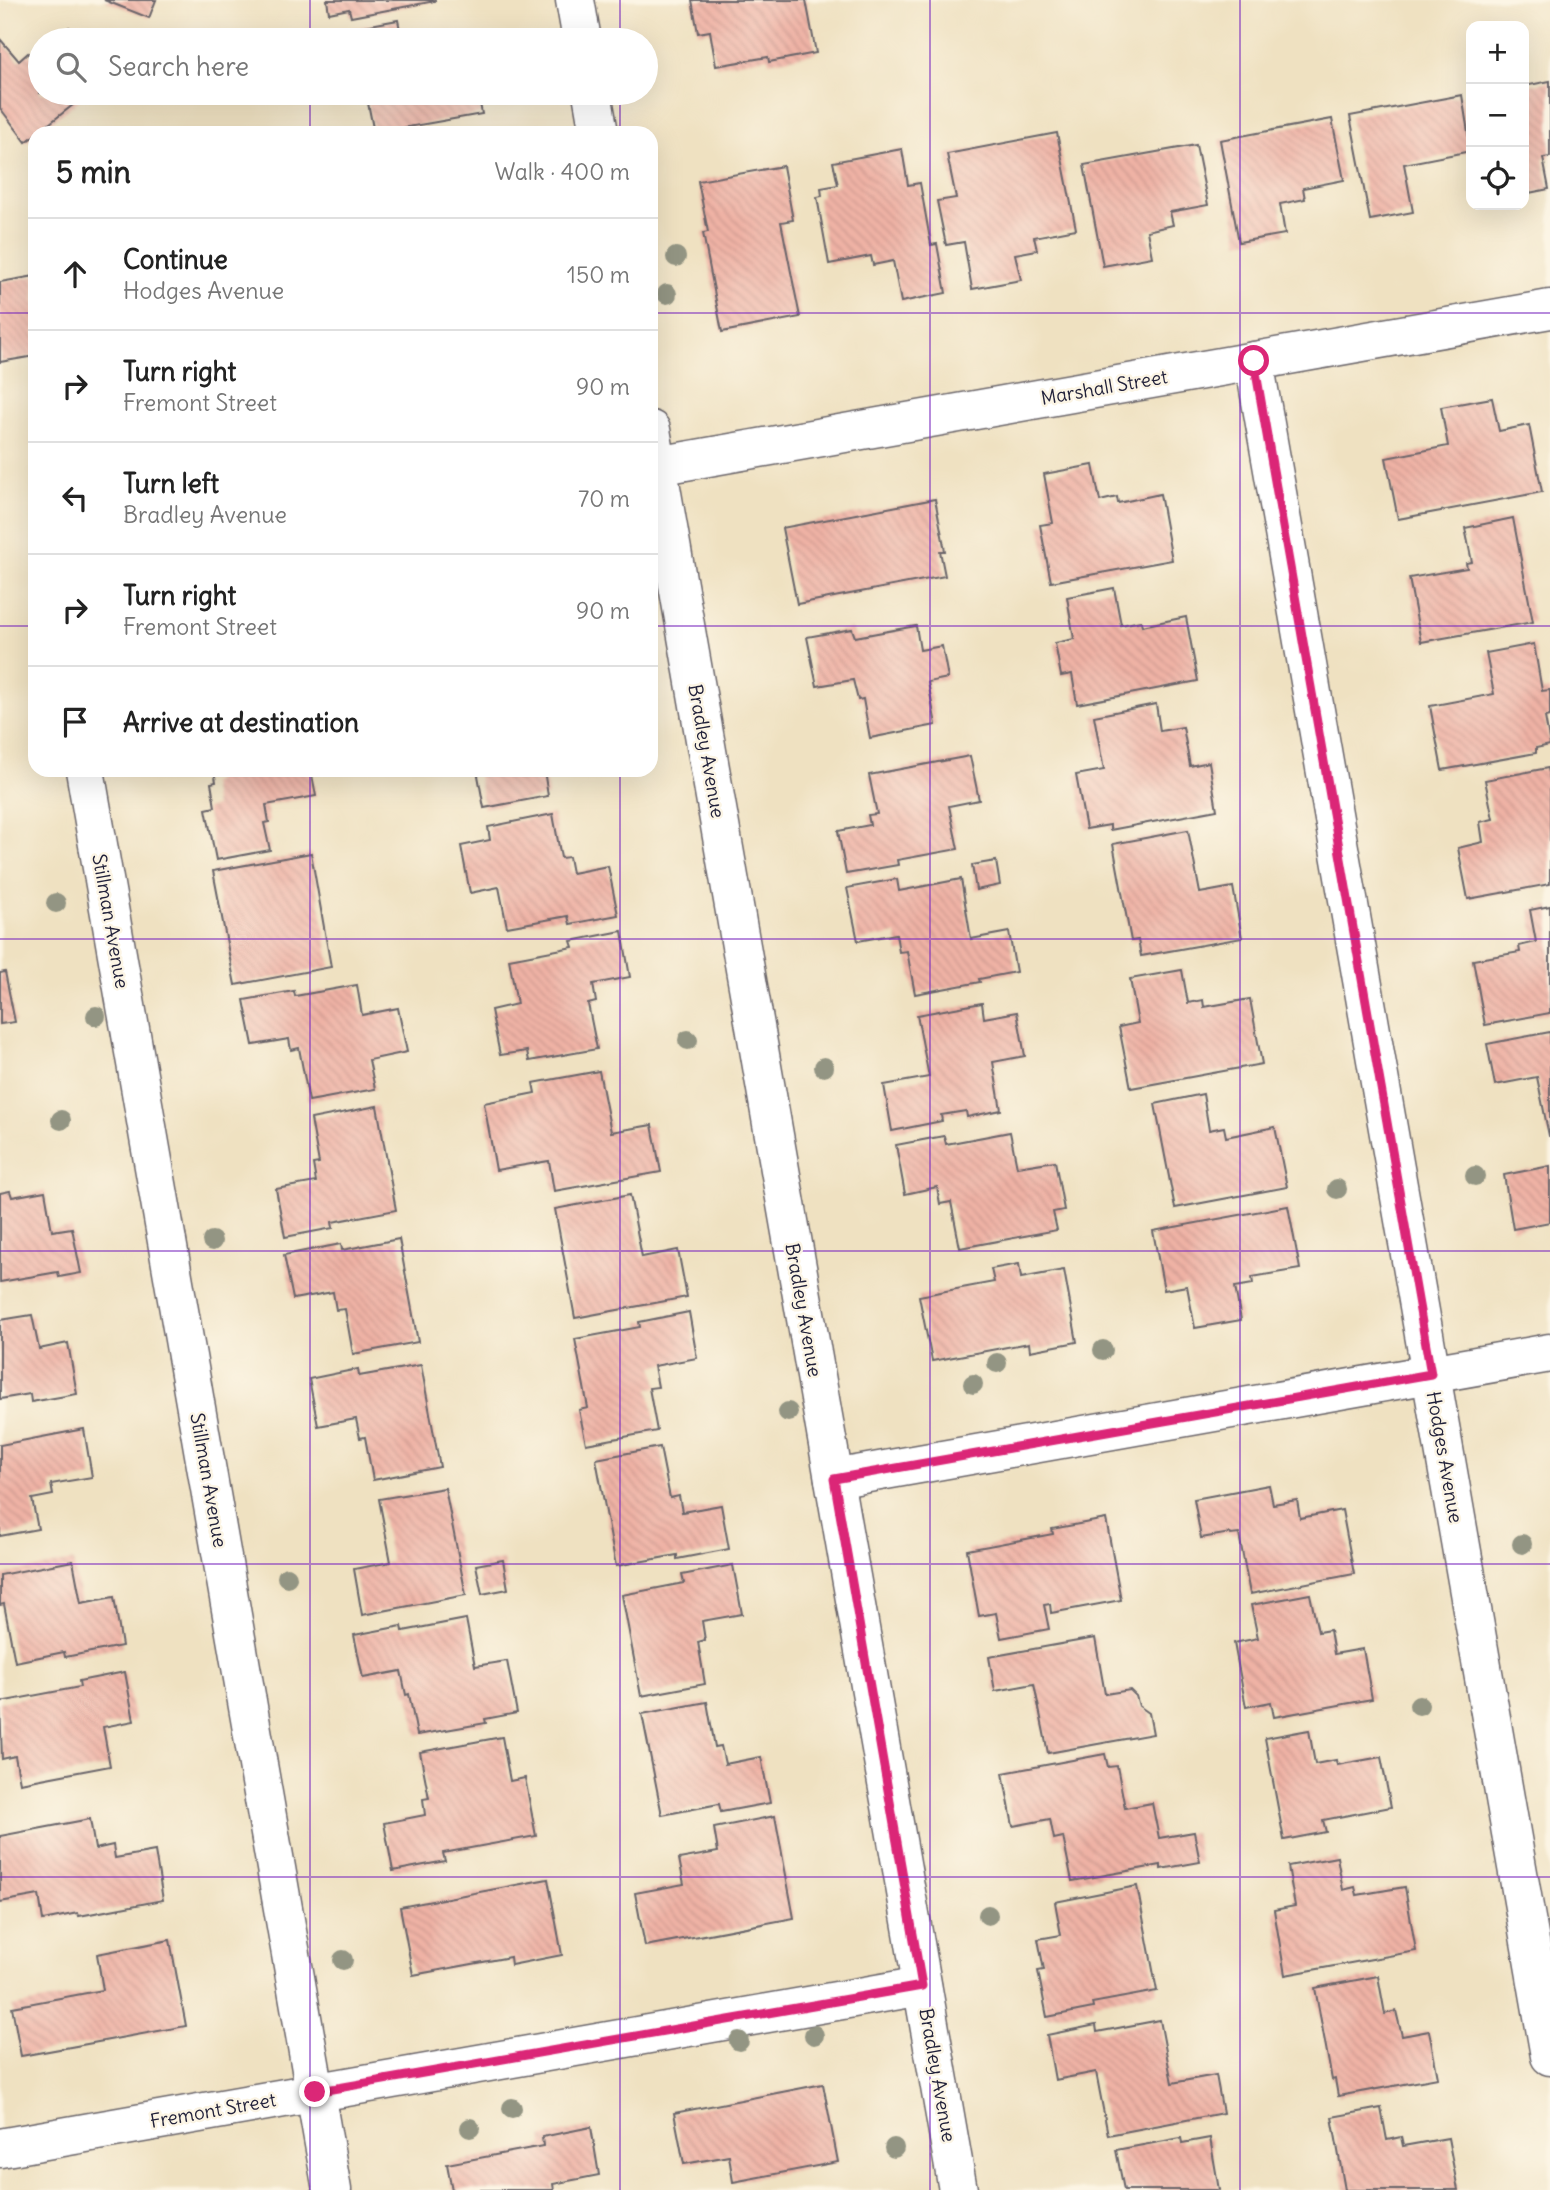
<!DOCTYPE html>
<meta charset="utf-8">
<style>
body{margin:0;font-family:Delius,sans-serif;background:#f2f2f2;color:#222}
.controls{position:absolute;right:21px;top:21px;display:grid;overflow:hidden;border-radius:14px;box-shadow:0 7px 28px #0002}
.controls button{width:63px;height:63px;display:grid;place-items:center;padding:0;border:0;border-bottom:2px solid #e0e0e0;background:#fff;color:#222;font:35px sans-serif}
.stop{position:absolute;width:21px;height:21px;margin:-16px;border:5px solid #db2777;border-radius:50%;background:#fff}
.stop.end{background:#db2777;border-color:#fff;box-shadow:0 2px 7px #0008}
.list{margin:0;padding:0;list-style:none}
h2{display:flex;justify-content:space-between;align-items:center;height:91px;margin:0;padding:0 28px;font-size:30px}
h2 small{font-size:23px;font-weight:400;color:#767676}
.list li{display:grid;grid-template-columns:46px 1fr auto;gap:21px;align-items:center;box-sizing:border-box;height:112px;padding:0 28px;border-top:2px solid #e0e0e0}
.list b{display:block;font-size:26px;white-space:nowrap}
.list p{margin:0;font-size:23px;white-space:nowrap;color:#767676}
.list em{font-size:23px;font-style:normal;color:#767676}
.icon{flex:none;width:38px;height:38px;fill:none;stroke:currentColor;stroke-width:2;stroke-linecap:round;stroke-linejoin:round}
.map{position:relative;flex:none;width:1550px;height:2190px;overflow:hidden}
.search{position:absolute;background:#fff;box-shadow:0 7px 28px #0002;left:28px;top:28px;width:630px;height:77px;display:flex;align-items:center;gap:18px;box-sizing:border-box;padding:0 24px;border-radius:38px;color:#767676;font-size:26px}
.panel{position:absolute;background:#fff;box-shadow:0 7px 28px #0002;left:28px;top:126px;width:630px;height:651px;border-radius:21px}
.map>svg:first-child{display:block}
</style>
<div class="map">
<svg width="1550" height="2190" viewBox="0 0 1550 2190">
<defs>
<pattern id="building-back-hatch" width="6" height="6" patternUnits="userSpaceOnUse" patternTransform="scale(1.75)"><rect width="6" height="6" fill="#efb2a5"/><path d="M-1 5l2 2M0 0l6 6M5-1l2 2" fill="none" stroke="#cd998f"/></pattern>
</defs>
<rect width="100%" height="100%" fill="#fcf5e5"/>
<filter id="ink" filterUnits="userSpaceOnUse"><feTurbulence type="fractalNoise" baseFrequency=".0143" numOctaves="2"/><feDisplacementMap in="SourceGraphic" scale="14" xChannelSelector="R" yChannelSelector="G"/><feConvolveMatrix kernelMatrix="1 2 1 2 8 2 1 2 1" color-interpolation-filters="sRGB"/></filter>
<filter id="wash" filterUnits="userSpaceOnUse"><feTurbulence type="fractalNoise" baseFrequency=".00686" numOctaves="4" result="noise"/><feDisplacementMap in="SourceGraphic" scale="28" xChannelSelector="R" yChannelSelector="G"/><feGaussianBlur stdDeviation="1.57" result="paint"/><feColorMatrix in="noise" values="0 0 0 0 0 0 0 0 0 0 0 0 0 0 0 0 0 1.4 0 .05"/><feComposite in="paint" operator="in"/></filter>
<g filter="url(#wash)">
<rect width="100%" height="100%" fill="#efe1c1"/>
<g id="blocks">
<g fill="url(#building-back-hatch)">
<polygon points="104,0 156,0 149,18"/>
<polygon points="327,0 435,0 435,1 351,17 349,9 329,13"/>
<polygon points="692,0 806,0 816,53 769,62 768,57 716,66 710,31 698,33"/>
<polygon points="398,20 402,40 356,40 354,28"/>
<polygon points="69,27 80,40 52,40"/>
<polygon points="0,39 19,61 28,53 31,57 40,50 40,93 88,93 26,142 0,108"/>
<polygon points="1550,81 1550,157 1543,158 1549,189 1524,194 1524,86"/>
<polygon points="366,93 478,93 482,114 374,133"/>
<polygon points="1462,95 1471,151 1404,164 1413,212 1370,220 1350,116"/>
<polygon points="1332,119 1344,180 1303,188 1305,199 1280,204 1285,234 1239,242 1220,140"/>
<polygon points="1057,133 1076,229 1034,237 1037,250 1015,254 1021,280 972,289 964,242 946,245 937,201 956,198 947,154"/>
<polygon points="1196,145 1208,205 1170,212 1173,225 1147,231 1152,257 1103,266 1084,165"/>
<polygon points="902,149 908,185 920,183 931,245 937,244 946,293 901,302 893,261 873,265 871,256 829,264 817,197 822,196 821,188 838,185 833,162"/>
<polygon points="783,166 793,220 781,222 800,317 722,332 703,233 708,232 698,181"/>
<polygon points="35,276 35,356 0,362 0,282"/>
<polygon points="1492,398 1499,431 1529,425 1542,492 1398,519 1386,458 1448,446 1441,407"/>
<polygon points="1093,465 1100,501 1117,497 1118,503 1160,494 1172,560 1051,582 1040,525 1053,523 1044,474"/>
<polygon points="935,499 945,551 940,551 945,576 797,604 782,528"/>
<polygon points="1513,518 1533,622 1421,642 1409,578 1467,568 1466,563 1472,562 1465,528"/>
<polygon points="1114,588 1121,625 1141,621 1142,626 1186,617 1198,681 1077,704 1072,674 1061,676 1055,643 1074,639 1067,597"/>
<polygon points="916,626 920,650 942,646 948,678 928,682 936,725 870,738 863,699 858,700 853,680 817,686 807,637 852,629 855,637"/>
<polygon points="1534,644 1542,691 1550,690 1550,716 1545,717 1550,745 1536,748 1536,753 1442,770 1430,706 1494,694 1486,653"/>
<polygon points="1156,704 1160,731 1183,727 1190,766 1209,762 1217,810 1110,830 1110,825 1086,829 1076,775 1104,770 1094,716"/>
<polygon points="970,756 979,800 949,806 958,849 897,860 898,865 846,874 838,831 870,825 868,815 877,814 869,775"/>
<polygon points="1548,768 1550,780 1550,884 1468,899 1458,848 1483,842 1480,822 1493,819 1485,780"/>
<polygon points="214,770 311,770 316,796 266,805 269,822 264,823 270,850 216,860 206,809 215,807 211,783 216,782"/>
<polygon points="477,770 544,770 548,796 484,808"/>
<polygon points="553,814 561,858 569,857 572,873 608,866 618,915 570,924 568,916 507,927 499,887 470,893 461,846 490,840 488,827"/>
<polygon points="1188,830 1200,893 1233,887 1242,938 1141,956 1138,940 1131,941 1113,844"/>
<polygon points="311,853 331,967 235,985 213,871"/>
<polygon points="996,861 1000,885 976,890 972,865"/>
<polygon points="897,879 899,891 961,879 971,939 1009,932 1016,972 979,979 980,982 915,994 907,951 899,952 896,934 858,941 847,888"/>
<polygon points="1550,906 1550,1013 1485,1025 1473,960 1520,952 1519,946 1536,942 1530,910"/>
<polygon points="622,931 630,977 593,984 596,1002 588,1004 597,1049 529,1061 527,1051 500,1055 491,1010 517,1004 509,959 573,947 571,941"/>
<polygon points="1182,970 1188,1003 1203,1000 1204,1007 1250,999 1262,1064 1131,1088 1119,1027 1138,1023 1130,979"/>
<polygon points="5,972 15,1022 0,1024 0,973"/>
<polygon points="357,985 362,1015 398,1008 407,1052 369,1060 375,1089 309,1101 299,1048 291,1050 289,1039 253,1045 244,1000 294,991 295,996"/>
<polygon points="982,1003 984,1018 1017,1012 1025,1056 993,1062 1001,1110 967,1117 966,1111 941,1115 942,1121 892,1131 884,1085 929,1077 917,1015"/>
<polygon points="1550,1032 1550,1136 1549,1136 1537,1077 1495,1085 1487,1044"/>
<polygon points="599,1071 611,1132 652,1125 661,1172 554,1191 549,1161 496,1170 484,1103 535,1093 533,1083"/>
<polygon points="1203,1094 1209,1130 1224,1127 1226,1137 1275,1127 1287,1187 1175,1208 1155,1104"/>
<polygon points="377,1106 396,1210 332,1222 333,1228 285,1237 276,1189 316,1182 313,1164 319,1163 311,1119"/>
<polygon points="1010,1132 1017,1167 1055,1161 1064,1210 1053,1212 1057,1230 960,1248 951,1202 940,1204 937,1187 905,1194 896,1145 944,1136 946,1144"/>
<polygon points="1550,1166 1550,1222 1513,1229 1504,1175"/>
<polygon points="10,1191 12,1197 45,1191 52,1231 72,1228 81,1273 59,1277 58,1272 0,1282 0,1193"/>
<polygon points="630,1195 642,1257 678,1250 687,1297 575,1318 555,1209"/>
<polygon points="1288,1206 1300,1269 1252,1277 1253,1284 1235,1287 1241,1320 1195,1328 1187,1286 1164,1290 1153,1231"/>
<polygon points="399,1239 418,1342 353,1354 345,1309 336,1310 333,1292 293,1299 284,1255 341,1244 342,1250"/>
<polygon points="1019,1264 1021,1278 1064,1270 1077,1342 1030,1351 1029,1343 932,1361 919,1296 994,1282 991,1269"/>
<polygon points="689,1312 697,1358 654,1366 658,1387 649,1388 657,1431 586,1444 579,1410 588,1408 575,1339 640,1327 639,1322"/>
<polygon points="32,1315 39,1349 68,1343 77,1394 31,1402 30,1394 0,1399 0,1320"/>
<polygon points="421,1365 440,1467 373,1480 365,1437 360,1438 356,1419 318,1426 309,1379 358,1369 359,1376"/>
<polygon points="84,1429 92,1477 51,1484 53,1495 32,1499 38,1529 0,1536 0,1445"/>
<polygon points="660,1447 670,1498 679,1496 682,1512 721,1505 729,1549 677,1559 677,1555 616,1566 596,1459"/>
<polygon points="1269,1485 1273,1504 1297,1500 1300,1518 1342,1510 1354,1574 1250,1594 1239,1534 1231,1535 1230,1533 1201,1538 1194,1499"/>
<polygon points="445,1488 466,1595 362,1615 354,1569 391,1562 379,1499"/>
<polygon points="1106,1519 1121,1600 1051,1613 1050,1604 1044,1605 1049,1629 1001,1638 996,1613 979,1616 967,1550 1053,1534 1052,1529"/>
<polygon points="503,1560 508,1589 482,1594 476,1565"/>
<polygon points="73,1561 81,1603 114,1597 122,1646 65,1657 64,1652 15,1662 4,1604 0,1605 0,1575"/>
<polygon points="733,1565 742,1614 702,1621 705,1640 698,1642 705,1684 641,1696 622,1595 684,1583 682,1575"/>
<polygon points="1310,1594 1318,1632 1330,1630 1334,1654 1363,1649 1372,1699 1274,1717 1271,1702 1246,1707 1234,1643 1258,1638 1251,1605"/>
<polygon points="466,1619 475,1666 507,1661 517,1713 485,1719 486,1723 417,1735 409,1694 406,1695 401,1671 363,1678 354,1635 402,1626 403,1631"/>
<polygon points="1095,1638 1105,1694 1130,1690 1136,1696 1139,1706 1149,1713 1153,1734 1048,1753 1034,1684 995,1691 989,1657"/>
<polygon points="125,1672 134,1721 103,1727 110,1766 20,1783 15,1756 2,1759 0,1702 80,1687 79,1681"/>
<polygon points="707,1702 715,1747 721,1746 725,1764 761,1757 770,1803 721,1812 719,1804 662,1815 642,1714"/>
<polygon points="1309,1730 1315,1764 1336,1760 1337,1765 1381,1757 1391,1807 1323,1820 1326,1832 1284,1840 1265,1738"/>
<polygon points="502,1737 510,1781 525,1778 536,1836 443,1853 445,1861 393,1871 384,1823 425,1815 423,1799 429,1798 420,1752"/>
<polygon points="1105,1754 1108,1767 1117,1766 1125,1808 1152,1803 1159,1838 1194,1832 1200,1862 1161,1869 1161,1865 1072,1881 1063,1837 1054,1839 1050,1819 1013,1826 1003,1773"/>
<polygon points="775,1816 794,1918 645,1946 635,1893 684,1884 679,1859 718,1852 714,1828"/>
<polygon points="90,1819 95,1849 113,1845 115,1858 155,1851 163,1900 79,1916 78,1913 43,1920 39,1895 0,1902 0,1836"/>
<polygon points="1337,1857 1343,1890 1355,1887 1357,1895 1405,1887 1416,1951 1285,1975 1274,1910 1295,1906 1288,1866"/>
<polygon points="548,1879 562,1955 511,1965 510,1957 413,1975 400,1907"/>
<polygon points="1137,1886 1157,1991 1092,2003 1093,2008 1047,2017 1038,1971 1044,1970 1038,1939 1061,1935 1055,1902"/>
<polygon points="170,1940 186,2026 21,2056 12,2007 103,1990 97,1954"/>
<polygon points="1378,1976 1385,2014 1396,2011 1402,2036 1429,2031 1438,2078 1338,2096 1335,2079 1332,2080 1315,1988"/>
<polygon points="1160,2020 1172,2083 1216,2075 1223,2113 1108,2135 1096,2072 1055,2080 1047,2035 1096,2025 1097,2032"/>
<polygon points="823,2084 838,2162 733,2182 729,2156 684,2164 674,2113"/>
<polygon points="1381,2108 1387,2140 1401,2137 1403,2146 1448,2138 1458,2190 1345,2190 1332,2117"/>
<polygon points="591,2127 599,2175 553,2184 554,2190 452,2190 447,2164 543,2146 542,2137"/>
<polygon points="1181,2138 1182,2143 1210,2138 1219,2190 1124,2190 1116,2150"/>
</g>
</g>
</g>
<g filter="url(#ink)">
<use href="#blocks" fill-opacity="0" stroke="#6a656a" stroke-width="2"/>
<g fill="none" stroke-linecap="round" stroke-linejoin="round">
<g stroke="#6a656a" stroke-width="41">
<g id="minor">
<polyline points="575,0 582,40"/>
<polyline points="592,93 599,133"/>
<polyline points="1254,361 1550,2056"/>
<polyline points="651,430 958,2190"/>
<polyline points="657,466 1550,309"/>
<polyline points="85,770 332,2190"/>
<polyline points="834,1479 1550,1353"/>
<polyline points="0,2148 922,1986"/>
</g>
</g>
<use href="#minor" stroke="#fff" stroke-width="38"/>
</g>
<g fill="#939583">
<circle cx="676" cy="257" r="10"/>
<circle cx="667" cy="294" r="10"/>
<circle cx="56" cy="903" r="10"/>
<circle cx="96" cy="1016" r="10"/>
<circle cx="688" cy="1040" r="10"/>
<circle cx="824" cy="1067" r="10"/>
<circle cx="61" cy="1120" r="10"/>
<circle cx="1475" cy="1176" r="10"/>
<circle cx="1337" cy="1189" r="10"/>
<circle cx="212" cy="1241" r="10"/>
<circle cx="1103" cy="1350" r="10"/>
<circle cx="997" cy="1363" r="10"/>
<circle cx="973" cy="1384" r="10"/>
<circle cx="788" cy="1412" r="10"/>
<circle cx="1522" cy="1544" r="10"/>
<circle cx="287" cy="1577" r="10"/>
<circle cx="1419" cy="1705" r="10"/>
<circle cx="988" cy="1915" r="10"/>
<circle cx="343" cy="1960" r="10"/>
<circle cx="814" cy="2035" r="10"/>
<circle cx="739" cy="2041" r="10"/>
<circle cx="512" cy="2108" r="10"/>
<circle cx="470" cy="2128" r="10"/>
<circle cx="894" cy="2148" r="10"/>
</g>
</g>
<g fill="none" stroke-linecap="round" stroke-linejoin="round" filter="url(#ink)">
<polyline stroke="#db2777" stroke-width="9" points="315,2092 922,1986 834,1479 1431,1374 1254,361"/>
</g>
<path fill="none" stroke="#7b2cbf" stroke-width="2" stroke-opacity="0.55" d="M310,0V40M620,0V40M930,0V2190M1240,0V2190M310,93V133M620,93V133M0,313H35M651,313H1550M0,626H35M651,626H1550M310,770V2190M620,770V2190M0,939H1550M0,1251H1550M0,1564H1550M0,1877H1550"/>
<g text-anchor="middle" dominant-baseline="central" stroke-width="5" stroke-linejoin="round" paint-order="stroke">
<g font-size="19" fill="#22223b" stroke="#fcf5e5">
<text transform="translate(1104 387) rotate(-10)">Marshall Street</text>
<text transform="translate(707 751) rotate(80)">Bradley Avenue</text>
<text transform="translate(111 921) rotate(80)">Stillman Avenue</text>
<text transform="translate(804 1310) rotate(80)">Bradley Avenue</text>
<text transform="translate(1445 1457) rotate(80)">Hodges Avenue</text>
<text transform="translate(209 1480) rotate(80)">Stillman Avenue</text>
<text transform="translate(938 2075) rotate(80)">Bradley Avenue</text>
<text transform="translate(213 2110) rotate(-10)">Fremont Street</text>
</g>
</g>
</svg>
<div class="controls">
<button>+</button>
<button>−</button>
<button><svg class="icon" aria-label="locate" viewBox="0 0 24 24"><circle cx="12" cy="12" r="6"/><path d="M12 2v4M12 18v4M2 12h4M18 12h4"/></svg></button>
</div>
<div class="stop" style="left:1254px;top:361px"></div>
<div class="stop end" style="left:315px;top:2092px"></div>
<div class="search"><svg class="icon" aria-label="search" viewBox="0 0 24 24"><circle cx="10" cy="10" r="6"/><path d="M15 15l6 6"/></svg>Search here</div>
<section class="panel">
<h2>5 min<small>Walk · 400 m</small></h2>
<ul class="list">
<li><svg class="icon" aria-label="ahead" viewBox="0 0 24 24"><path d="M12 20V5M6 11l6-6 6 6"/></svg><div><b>Continue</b><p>Hodges Avenue</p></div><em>150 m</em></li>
<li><svg class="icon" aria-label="right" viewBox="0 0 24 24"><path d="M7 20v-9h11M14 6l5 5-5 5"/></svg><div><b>Turn right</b><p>Fremont Street</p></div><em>90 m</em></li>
<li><svg class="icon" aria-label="left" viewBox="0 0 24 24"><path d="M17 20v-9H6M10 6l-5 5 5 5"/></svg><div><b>Turn left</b><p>Bradley Avenue</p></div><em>70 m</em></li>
<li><svg class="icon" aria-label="right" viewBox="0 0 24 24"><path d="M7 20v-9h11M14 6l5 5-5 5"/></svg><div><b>Turn right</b><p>Fremont Street</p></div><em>90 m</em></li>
<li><svg class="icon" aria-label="arrive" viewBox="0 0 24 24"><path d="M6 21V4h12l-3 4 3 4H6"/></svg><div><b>Arrive at destination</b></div></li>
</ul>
</section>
</div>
